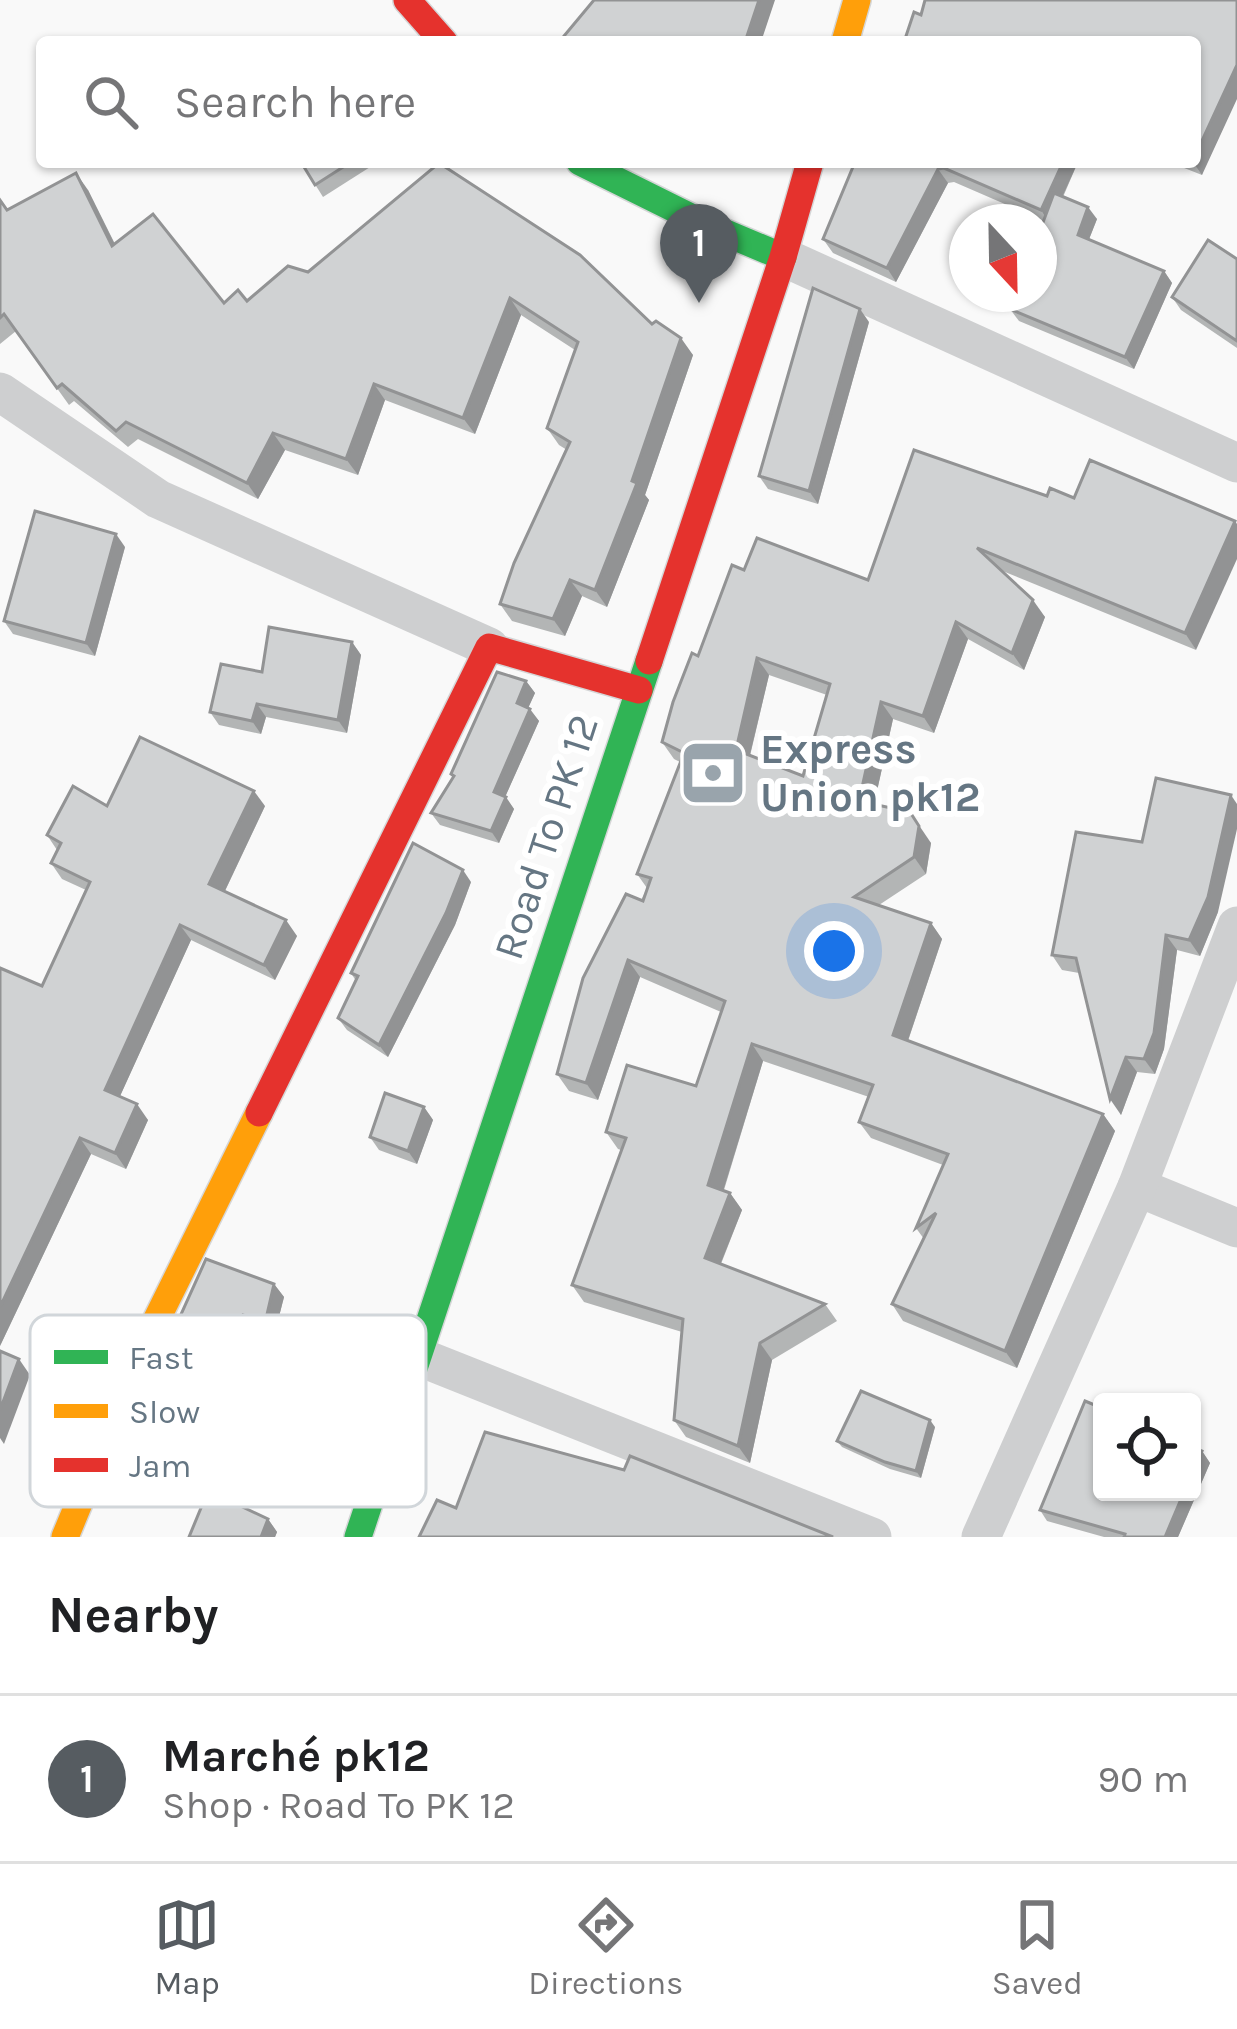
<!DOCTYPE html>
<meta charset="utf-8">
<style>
body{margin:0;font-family:Karla,sans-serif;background:#f6f6f6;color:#202124}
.controls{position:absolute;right:36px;bottom:36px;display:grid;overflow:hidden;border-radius:12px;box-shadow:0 3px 9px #0004}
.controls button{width:108px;height:108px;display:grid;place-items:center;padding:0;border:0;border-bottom:3px solid #e0e0e0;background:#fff;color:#202124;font:60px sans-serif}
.compass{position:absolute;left:949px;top:204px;width:108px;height:108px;border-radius:50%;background:#fff;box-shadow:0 3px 9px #0004;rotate:158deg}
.you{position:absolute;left:834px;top:951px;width:42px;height:42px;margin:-30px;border:9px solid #fff;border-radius:50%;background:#1a73e8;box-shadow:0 0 0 18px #1a73e833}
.badge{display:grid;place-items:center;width:78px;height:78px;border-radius:50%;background:#565c61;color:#fff;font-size:39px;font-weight:700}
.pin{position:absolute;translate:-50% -99px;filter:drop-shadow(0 3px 6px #0008)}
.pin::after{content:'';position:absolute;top:63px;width:42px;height:36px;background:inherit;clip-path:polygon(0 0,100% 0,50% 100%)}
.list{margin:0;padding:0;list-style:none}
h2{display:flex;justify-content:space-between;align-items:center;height:156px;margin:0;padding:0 48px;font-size:51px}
h2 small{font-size:39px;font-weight:400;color:#757577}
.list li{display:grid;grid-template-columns:78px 1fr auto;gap:36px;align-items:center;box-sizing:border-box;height:168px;padding:0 48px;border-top:3px solid #e0e0e0}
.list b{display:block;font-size:45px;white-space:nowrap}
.list p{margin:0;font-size:39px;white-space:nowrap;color:#757577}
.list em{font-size:39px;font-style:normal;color:#757577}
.icon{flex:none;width:66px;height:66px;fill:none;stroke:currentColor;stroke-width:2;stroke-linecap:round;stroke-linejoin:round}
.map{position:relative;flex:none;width:1237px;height:1537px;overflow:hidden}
.search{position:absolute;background:#fff;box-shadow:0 3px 9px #0004;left:36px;right:36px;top:36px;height:132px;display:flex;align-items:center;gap:30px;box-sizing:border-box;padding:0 42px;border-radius:12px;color:#757577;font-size:45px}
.sheet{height:324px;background:#fff}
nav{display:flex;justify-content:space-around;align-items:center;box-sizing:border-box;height:168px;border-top:3px solid #e0e0e0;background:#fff;font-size:33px;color:#757577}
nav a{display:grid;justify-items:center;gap:6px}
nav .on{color:#565c61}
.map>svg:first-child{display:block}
</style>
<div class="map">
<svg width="1237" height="1537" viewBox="0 0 1237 1537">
<rect width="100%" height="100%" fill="#f9f9f9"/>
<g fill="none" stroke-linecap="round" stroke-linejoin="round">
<g stroke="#d5d6d7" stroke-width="30">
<g id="fast">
<polyline points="580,162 709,226 783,257"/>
<polyline points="358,1537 649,661"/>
</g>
</g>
<g stroke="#d5d6d7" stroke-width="30">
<g id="slow">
<polyline points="845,42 857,0"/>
<polyline points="65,1537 146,1341 259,1113"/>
</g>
</g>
<g stroke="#d5d6d7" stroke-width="30">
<g id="jam">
<polyline points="407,0 444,42"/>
<polyline points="649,661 783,257 810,162"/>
<polyline points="259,1113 489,647 639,690"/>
</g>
</g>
<g stroke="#cecfd0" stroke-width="39">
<polyline points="783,257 1237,463"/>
<polyline points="0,392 158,499 489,647"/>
<polyline points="1137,1187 1237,1228"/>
<polyline points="417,1356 872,1537"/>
<polyline points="981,1537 1137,1187 1237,926"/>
</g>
<use href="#fast" stroke="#30b455" stroke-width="27"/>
<use href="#slow" stroke="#ff9f0a" stroke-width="27"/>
<use href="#jam" stroke="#e5322d" stroke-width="27"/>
</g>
<g fill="#b3b5b5" fill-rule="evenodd">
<polygon points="1237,0 1202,175 1169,162 1195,162 1195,42 921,15"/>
<polygon points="301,162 378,162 323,197"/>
<polygon points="855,162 1078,162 1063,197 1097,219 1089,239 1164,271 1172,283 1134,369 1019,321 1010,309 1044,221 954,182 948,183 896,282 833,253 823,239"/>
<polygon points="439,163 693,355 645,495 649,500 607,607 582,596 565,636 512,621 500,604 567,450 559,445 547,428 575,350 521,315 475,434 385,400 358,475 285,450 258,499 138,439 128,447 74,401 69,405 16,331 0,344 0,200 7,210 88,190 115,244 224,303 247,301 308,272"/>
<polygon points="1237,259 1237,348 1181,310 1172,297"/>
<polygon points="869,322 818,504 768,489 759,476"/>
<path d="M1090,460L1196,650L1000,570L1045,617L1024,670L968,639L934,733L893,719L874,804L931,843L926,874L879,905L931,923L942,939L908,1041L1103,1114L1115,1131L1017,1368L903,1321L892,1304L924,1239L916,1228L943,1165L871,1138L859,1122L869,1097L763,1061L724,1190L730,1193L742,1210L721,1264L825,1304L837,1321L772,1360L750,1463L686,1437L674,1420L682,1332L584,1302L572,1285L621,1150L618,1149L606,1132L696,1086L721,1012L640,977L598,1100L569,1091L557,1074L647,888L637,874L680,762L674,759L662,742L698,656L744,570L868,580L1047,496L1074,498ZM769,675L827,695L803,776L750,756Z"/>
<polygon points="125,547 95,656 13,634 4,621"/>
<polygon points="352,642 361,655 347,733 266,717 261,734 219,725 210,712 262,672"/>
<polygon points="526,681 535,693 528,708 539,721 505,797 514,809 499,843 440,825 431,813 453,778 451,774"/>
<polygon points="107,806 265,806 225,891 297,936 275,980 191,940 120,1096 148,1120 126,1169 91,1154 0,1346 42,986 86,890 62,879 51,863 57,850 47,835"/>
<polygon points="471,882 455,925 388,1057 347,1030 338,1018 356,981 351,973"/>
<polygon points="1218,912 1200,956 1177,950 1164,1049 1155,1074 1137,1072 1121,1115 1079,973 1062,970 1052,955"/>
<polygon points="424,1107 433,1120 417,1164 379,1150 370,1137"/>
<polygon points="274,1284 284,1297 274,1336 252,1328 203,1446 146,1425 137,1412"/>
<polygon points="935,1427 921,1478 890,1469 842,1447 837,1441"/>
<polygon points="1202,1451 1210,1463 1178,1537 1104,1537 1047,1521 1040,1510"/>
<polygon points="221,1468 230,1480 222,1497 268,1519 277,1532 275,1537 189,1537 201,1508 176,1492 167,1479"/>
</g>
<g fill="#929394">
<polygon points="759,0 775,0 761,42 745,42"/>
<polygon points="1237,65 1237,99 1202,175 1193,162 1195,162 1195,156"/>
<polygon points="1063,162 1078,162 1050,224 1041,210"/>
<polygon points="938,169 948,183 896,282 887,268"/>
<polygon points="76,173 88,190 124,263 112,246"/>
<polygon points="1088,207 1097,219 1086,247 1078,235"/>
<polygon points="1164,271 1172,283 1134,369 1125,357"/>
<polygon points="510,298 521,315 475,434 463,418"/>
<polygon points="860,309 869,322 818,504 809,491"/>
<polygon points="681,338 693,355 645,495 649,500 607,607 595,590"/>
<polygon points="374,384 385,400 358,475 346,459"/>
<polygon points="273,433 285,450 258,499 247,483"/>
<polygon points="1235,521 1237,524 1237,559 1196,650 1185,633"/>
<polygon points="116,534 125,547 95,656 86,643"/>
<polygon points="570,580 582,596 565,636 553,619"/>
<polygon points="1033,600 1045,617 1024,670 1012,653"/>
<polygon points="956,622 968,639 934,733 923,716"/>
<polygon points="352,642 361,655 347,733 338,720"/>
<polygon points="757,658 769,675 747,767 736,750"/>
<polygon points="526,681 535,693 525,715 517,703"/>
<polygon points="881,702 893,719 871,818 859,801"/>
<polygon points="257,704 266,717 261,734 252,721"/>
<polygon points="530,709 539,721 502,804 494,792"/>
<polygon points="254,791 265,806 221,899 209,884"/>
<polygon points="1231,795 1237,804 1237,829 1218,912 1200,956 1189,940"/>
<polygon points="506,797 514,809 499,843 491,831"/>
<polygon points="910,812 931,843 926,874 914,857"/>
<polygon points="463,870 471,882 455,925 388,1057 379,1045"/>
<polygon points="286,920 297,936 275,980 264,965"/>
<polygon points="931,923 942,939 904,1052 893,1035"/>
<polygon points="180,925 191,940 116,1105 105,1090"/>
<polygon points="1166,935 1177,950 1164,1049 1155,1074 1144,1059"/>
<polygon points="628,960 640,977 598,1100 586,1083"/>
<polygon points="752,1044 763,1061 720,1201 708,1185"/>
<polygon points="1126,1057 1137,1072 1121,1115 1110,1099"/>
<polygon points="137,1104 148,1120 126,1169 115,1153"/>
<polygon points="424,1107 433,1120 417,1164 408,1151"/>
<polygon points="1103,1114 1115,1131 1017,1368 1005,1351"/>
<polygon points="80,1138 91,1154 0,1346 0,1307"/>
<polygon points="730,1193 742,1210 716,1275 705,1258"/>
<polygon points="274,1284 284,1297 274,1336 265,1323"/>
<polygon points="243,1315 252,1328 203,1446 194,1433"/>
<polygon points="760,1343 772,1360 750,1463 738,1446"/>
<polygon points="19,1359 30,1375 4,1444 0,1438 0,1410"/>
<polygon points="930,1420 935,1427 921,1478 916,1471"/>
<polygon points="1202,1451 1210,1463 1178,1537 1165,1537 1184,1492 1192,1492 1192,1475"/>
<polygon points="221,1468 230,1480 218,1504 209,1491"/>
<polygon points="268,1519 277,1532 275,1537 261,1537"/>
</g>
<g fill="#d0d2d3" stroke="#929394" stroke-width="3" fill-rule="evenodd">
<polygon points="594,0 759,0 745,42 559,42"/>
<polygon points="925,0 1237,0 1237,65 1195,156 1195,42 904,42 914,12 921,15"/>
<polygon points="301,162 351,162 315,185"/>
<polygon points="855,162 1063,162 1041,210 944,168 938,169 887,268 823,239"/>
<polygon points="439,163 580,255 652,324 656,321 681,338 632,481 637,483 595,590 570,580 553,619 500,604 514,563 570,442 547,428 578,342 510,298 463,418 374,384 346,459 273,433 247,483 126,422 116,431 62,384 57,388 4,314 0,318 0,200 7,210 76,173 112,246 153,214 224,303 238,290 247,301 288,266 308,272"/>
<polygon points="1054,193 1088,207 1078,235 1164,271 1125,357 1010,309 1016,294 1039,294 1039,233"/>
<polygon points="1208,240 1237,259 1237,341 1172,297"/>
<polygon points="813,288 860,309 809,491 759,476"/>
<path d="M914,450L1047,496L1050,488L1074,498L1090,460L1235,521L1185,633L977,548L1033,600L1012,653L956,622L923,716L881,702L859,801L910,812L919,826L914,857L854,897L931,923L893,1035L1103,1114L1005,1351L892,1304L936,1213L916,1228L948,1154L859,1122L873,1085L752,1044L708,1185L730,1193L705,1258L825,1304L760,1343L738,1446L674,1420L683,1319L572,1285L626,1138L606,1132L627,1065L696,1086L725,1001L628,960L586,1083L557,1074L583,978L626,894L643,901L651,878L637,874L684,753L662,742L673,702L692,653L698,656L732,565L744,570L757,538L868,580ZM757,658L830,684L803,776L736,750Z"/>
<polygon points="35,511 116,534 86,643 4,621"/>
<polygon points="269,627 352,642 338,720 257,704 252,721 210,712 221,664 262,672"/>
<polygon points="497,672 526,681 517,703 530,709 494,792 506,797 491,831 431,813 454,776 451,774"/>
<polygon points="140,737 254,791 209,884 286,920 264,965 180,925 105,1090 137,1104 115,1153 80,1138 0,1307 0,968 42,986 90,882 51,863 61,843 47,835 73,786 107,806"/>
<polygon points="1156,778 1231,795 1208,897 1189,940 1166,935 1154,1033 1144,1059 1126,1057 1110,1099 1076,958 1052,955 1076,832 1142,842"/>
<polygon points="413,843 463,870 446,913 379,1045 338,1018 358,976 351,973"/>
<polygon points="385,1093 424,1107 408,1151 370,1137"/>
<polygon points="206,1259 274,1284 265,1323 243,1315 194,1433 137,1412"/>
<polygon points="0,1351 19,1359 0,1410"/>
<polygon points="861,1391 930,1420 916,1471 885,1462 837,1441"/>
<polygon points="1085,1401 1102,1408 1102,1492 1184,1492 1165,1537 1124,1537 1125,1534 1040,1510"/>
<polygon points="485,1432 624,1470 630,1456 833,1537 419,1537 437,1500 456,1508"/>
<polygon points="1192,1447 1202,1451 1192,1475"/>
<polygon points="187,1448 221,1468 209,1491 268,1519 261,1537 189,1537 203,1503 167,1479"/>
</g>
<defs>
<g id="bank-square" transform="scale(3.45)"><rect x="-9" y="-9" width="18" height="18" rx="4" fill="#99a4ac" stroke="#fff"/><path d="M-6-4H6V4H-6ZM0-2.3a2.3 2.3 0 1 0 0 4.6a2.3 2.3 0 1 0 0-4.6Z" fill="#fff"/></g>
</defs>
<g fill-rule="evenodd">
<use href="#bank-square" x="713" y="773"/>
</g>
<g text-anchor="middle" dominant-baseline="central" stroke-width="12" stroke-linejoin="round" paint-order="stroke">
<g font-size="42" font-weight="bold" fill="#657683" stroke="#fff" text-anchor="start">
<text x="760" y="749">Express<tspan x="760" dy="48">Union pk12</tspan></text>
</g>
<g font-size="42" fill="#657683" stroke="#fff">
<text transform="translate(546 837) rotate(-72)">Road To PK 12</text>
</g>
</g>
<rect x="30" y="1315" width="396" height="192" rx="18" fill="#fff" stroke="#d1d6da" stroke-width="3"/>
<rect x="54" y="1350" width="54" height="14" fill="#30b455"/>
<rect x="54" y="1404" width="54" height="14" fill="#ff9f0a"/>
<rect x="54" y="1458" width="54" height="14" fill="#e5322d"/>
<g font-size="33" fill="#657683">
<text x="129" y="1369">Fast</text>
<text x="129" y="1423">Slow</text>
<text x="129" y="1477">Jam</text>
</g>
</svg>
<div class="controls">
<button><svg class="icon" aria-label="locate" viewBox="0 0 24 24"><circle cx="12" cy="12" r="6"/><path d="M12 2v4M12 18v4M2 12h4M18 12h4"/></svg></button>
</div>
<svg class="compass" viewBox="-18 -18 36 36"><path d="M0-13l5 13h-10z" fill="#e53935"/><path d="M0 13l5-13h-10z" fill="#757577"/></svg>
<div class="you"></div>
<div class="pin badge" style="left:699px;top:303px">1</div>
<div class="search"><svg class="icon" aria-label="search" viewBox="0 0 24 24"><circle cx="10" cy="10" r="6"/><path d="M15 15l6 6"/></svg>Search here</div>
</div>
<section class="sheet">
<h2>Nearby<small></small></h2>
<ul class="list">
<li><span class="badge">1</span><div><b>Marché pk12</b><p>Shop · Road To PK 12</p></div><em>90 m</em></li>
</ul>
</section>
<nav>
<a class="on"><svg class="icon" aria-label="map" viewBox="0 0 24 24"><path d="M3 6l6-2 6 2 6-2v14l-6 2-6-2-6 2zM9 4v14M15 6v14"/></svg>Map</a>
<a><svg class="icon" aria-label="directions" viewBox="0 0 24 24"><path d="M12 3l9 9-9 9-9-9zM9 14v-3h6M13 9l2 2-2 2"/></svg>Directions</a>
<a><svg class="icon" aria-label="saved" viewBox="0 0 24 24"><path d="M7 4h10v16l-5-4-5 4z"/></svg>Saved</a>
</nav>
